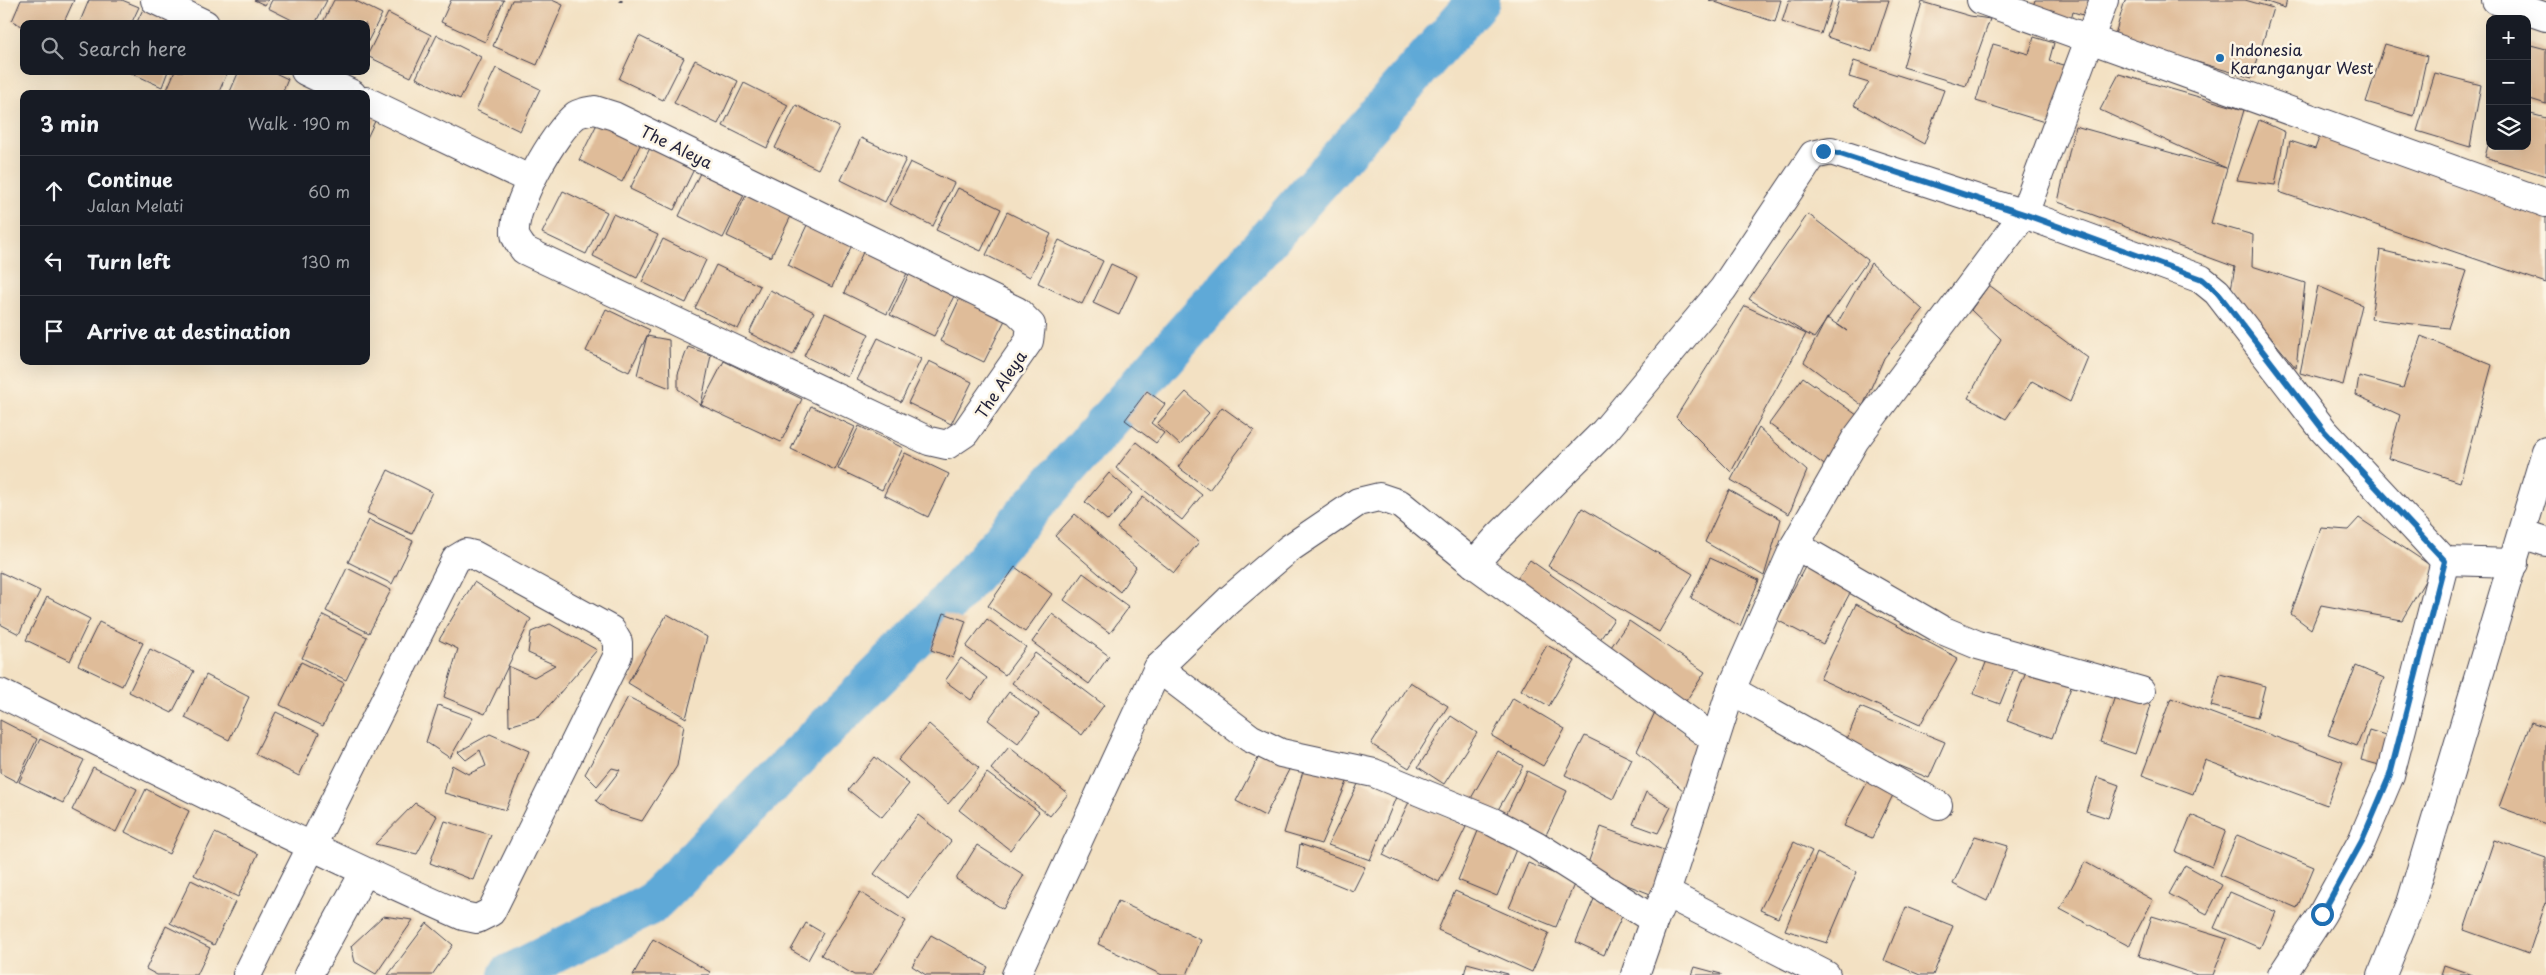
<!DOCTYPE html>
<meta charset="utf-8">
<style>
body{margin:0;font-family:"Playpen Sans",sans-serif;background:#242831;color:#f1f3f6}
.controls{position:absolute;right:15px;top:15px;display:grid;overflow:hidden;border-radius:10px;box-shadow:0 5px 20px #0002}
.controls button{width:45px;height:45px;display:grid;place-items:center;padding:0;border:0;border-bottom:1px solid #363941;background:#171b24;color:#f1f3f6;font:25px sans-serif}
.stop{position:absolute;width:15px;height:15px;margin:-11px;border:4px solid #1f6fb2;border-radius:50%;background:#fff}
.stop.end{background:#1f6fb2;border-color:#fff;box-shadow:0 1px 5px #0008}
.list{margin:0;padding:0;list-style:none}
h2{display:flex;justify-content:space-between;align-items:center;height:65px;margin:0;padding:0 20px;font-size:21px}
h2 small{font-size:16px;font-weight:400;color:#9ea1a6}
.list li{display:grid;grid-template-columns:32px 1fr auto;gap:15px;align-items:center;box-sizing:border-box;height:70px;padding:0 20px;border-top:1px solid #363941}
.list b{display:block;font-size:19px;white-space:nowrap}
.list p{margin:0;font-size:16px;white-space:nowrap;color:#9ea1a6}
.list em{font-size:16px;font-style:normal;color:#9ea1a6}
.icon{flex:none;width:28px;height:28px;fill:none;stroke:currentColor;stroke-width:2;stroke-linecap:round;stroke-linejoin:round}
.map{position:relative;flex:none;width:2546px;height:975px;overflow:hidden}
.search{position:absolute;background:#171b24;box-shadow:0 5px 20px #0002;left:20px;top:20px;width:350px;height:55px;display:flex;align-items:center;gap:12px;box-sizing:border-box;padding:0 18px;border-radius:10px;color:#9ea1a6;font-size:19px}
.panel{position:absolute;background:#171b24;box-shadow:0 5px 20px #0002;left:20px;top:90px;width:350px;height:275px;border-radius:10px}
.map>svg:first-child{display:block}
</style>
<div class="map">
<svg width="2546" height="975" viewBox="0 0 2546 975">
<rect width="100%" height="100%" fill="#fcf5e5"/>
<filter id="ink" filterUnits="userSpaceOnUse"><feTurbulence type="fractalNoise" baseFrequency=".02" numOctaves="2"/><feDisplacementMap in="SourceGraphic" scale="10" xChannelSelector="R" yChannelSelector="G"/><feConvolveMatrix kernelMatrix="1 2 1 2 8 2 1 2 1" color-interpolation-filters="sRGB"/></filter>
<filter id="wash" filterUnits="userSpaceOnUse"><feTurbulence type="fractalNoise" baseFrequency=".0096" numOctaves="4" result="noise"/><feDisplacementMap in="SourceGraphic" scale="20" xChannelSelector="R" yChannelSelector="G"/><feGaussianBlur stdDeviation="1.12" result="paint"/><feColorMatrix in="noise" values="0 0 0 0 0 0 0 0 0 0 0 0 0 0 0 0 0 1.4 0 .05"/><feComposite in="paint" operator="in"/></filter>
<g filter="url(#wash)">
<rect width="100%" height="100%" fill="#f3e1c3"/>
<g fill="none" stroke-linecap="round" stroke-linejoin="round">
<polyline stroke="#5fa9d7" stroke-width="42" points="509,975 651,904 921,633 1479,0"/>
</g>
<g id="blocks">
<g fill="#dfbc99">
<polygon points="21,0 74,0 63,24 24,24 24,27 12,21"/>
<polygon points="89,0 122,0 139,7 131,24 79,24"/>
<polygon points="254,0 268,0 265,5"/>
<polygon points="272,0 327,0 315,24 300,24 268,8"/>
<polygon points="334,0 354,0 382,14 366,45 366,24 322,24"/>
<polygon points="451,0 504,0 485,42 441,22"/>
<polygon points="512,0 552,0 563,5 537,65 493,46"/>
<polygon points="1709,0 1781,0 1775,22"/>
<polygon points="1789,0 1832,0 1821,34 1782,22"/>
<polygon points="1839,0 1889,0 1872,52 1827,37"/>
<polygon points="2035,0 2095,0 2090,17 2073,12 2070,24 2031,12"/>
<polygon points="2125,0 2245,0 2273,8 2252,78 2114,38"/>
<polygon points="2261,0 2287,0 2285,8"/>
<polygon points="1922,2 1970,16 1990,19 1966,86 1903,67"/>
<polygon points="144,7 182,24 136,24"/>
<polygon points="388,13 431,35 411,77 367,56"/>
<polygon points="437,35 481,57 460,99 416,78"/>
<polygon points="639,36 684,58 663,100 619,79"/>
<polygon points="2034,37 2054,43 2049,61 2068,66 2051,124 1976,101 1993,44 2029,54"/>
<polygon points="2385,44 2427,56 2414,116 2366,102"/>
<polygon points="2527,44 2546,49 2546,104 2527,98"/>
<polygon points="695,60 738,81 718,124 674,103"/>
<polygon points="1854,61 1944,90 1924,144 1854,105 1869,83 1849,77"/>
<polygon points="496,68 540,89 520,131 476,110"/>
<polygon points="127,71 168,71 162,87"/>
<polygon points="175,71 228,71 218,94 170,94 166,92"/>
<polygon points="239,71 271,71 288,79 282,94 229,94"/>
<polygon points="2435,73 2481,85 2470,147 2417,131"/>
<polygon points="2119,74 2244,110 2211,223 2253,235 2252,266 2305,283 2296,368 2231,289 2235,267 2058,202 2075,126 2226,168 2100,110"/>
<polygon points="744,83 788,105 767,148 723,126"/>
<polygon points="796,105 839,127 818,169 775,148"/>
<polygon points="2527,113 2546,118 2546,176 2485,157 2489,141 2490,146 2527,146"/>
<polygon points="366,115 376,119 366,140"/>
<polygon points="600,118 643,139 622,182 579,160"/>
<polygon points="2259,120 2285,132 2275,185 2237,180"/>
<polygon points="2323,127 2546,212 2546,283 2279,192 2290,141 2315,149"/>
<polygon points="861,138 906,159 885,202 841,180"/>
<polygon points="651,146 695,167 674,210 630,189"/>
<polygon points="910,162 954,183 933,226 889,204"/>
<polygon points="700,173 744,195 723,238 679,216"/>
<polygon points="958,188 1001,209 981,251 936,230"/>
<polygon points="563,191 607,212 586,254 542,233"/>
<polygon points="747,193 792,214 771,257 727,236"/>
<polygon points="1007,212 1051,234 1030,277 986,255"/>
<polygon points="613,214 658,235 637,278 593,256"/>
<polygon points="1808,214 1868,260 1814,338 1749,299"/>
<polygon points="808,223 852,245 832,287 788,265"/>
<polygon points="663,239 706,260 686,303 642,282"/>
<polygon points="1059,240 1103,261 1082,304 1038,283"/>
<polygon points="864,250 908,271 887,314 844,293"/>
<polygon points="2380,250 2467,271 2448,328 2371,319"/>
<polygon points="1871,263 1923,310 1884,358 1863,406 1804,362 1827,318 1847,331 1837,324"/>
<polygon points="1111,264 1137,276 1119,315 1093,303"/>
<polygon points="716,265 760,286 738,329 695,308"/>
<polygon points="910,272 955,294 934,336 890,315"/>
<polygon points="1989,285 2088,358 2070,402 2032,381 2006,419 1968,398 2001,339 1971,310"/>
<polygon points="2318,286 2362,305 2343,385 2300,373"/>
<polygon points="770,290 814,312 793,355 749,333"/>
<polygon points="960,298 1005,320 984,362 940,341"/>
<polygon points="1745,306 1806,334 1731,472 1676,417"/>
<polygon points="606,309 650,330 629,372 586,351"/>
<polygon points="825,313 869,334 848,377 804,356"/>
<polygon points="647,336 669,340 670,388 637,375"/>
<polygon points="2421,336 2492,365 2460,482 2388,458 2400,415 2356,395 2359,376 2403,388"/>
<polygon points="878,338 921,359 901,402 857,380"/>
<polygon points="688,347 711,355 701,405 678,389 678,374"/>
<polygon points="724,361 802,399 781,442 701,405"/>
<polygon points="929,361 972,382 951,424 908,403"/>
<polygon points="1803,377 1857,415 1831,470 1769,424"/>
<polygon points="1147,391 1165,404 1151,423 1164,433 1156,443 1125,420"/>
<polygon points="1186,392 1209,413 1180,445 1157,424"/>
<polygon points="811,406 855,427 835,470 791,449"/>
<polygon points="1222,407 1254,430 1209,490 1178,467"/>
<polygon points="859,426 903,448 882,490 838,469"/>
<polygon points="1759,428 1807,471 1789,514 1731,480"/>
<polygon points="1136,442 1202,495 1182,520 1116,468"/>
<polygon points="905,453 949,474 928,517 884,495"/>
<polygon points="388,470 432,492 412,534 367,513"/>
<polygon points="1109,473 1132,493 1108,521 1085,502"/>
<polygon points="1729,490 1781,519 1764,576 1705,542"/>
<polygon points="1143,497 1199,542 1174,573 1117,528"/>
<polygon points="1582,508 1693,574 1659,632 1548,566"/>
<polygon points="1075,514 1136,567 1120,592 1055,536"/>
<polygon points="2359,518 2433,567 2402,620 2321,605 2311,629 2291,614 2321,528 2348,530"/>
<polygon points="369,520 413,541 392,584 348,562"/>
<polygon points="1710,558 1759,580 1740,626 1691,598"/>
<polygon points="1530,560 1614,619 1599,641 1514,582"/>
<polygon points="1015,567 1052,594 1025,632 988,606"/>
<polygon points="1805,567 1851,591 1823,644 1777,620"/>
<polygon points="347,568 391,590 369,633 326,611"/>
<polygon points="0,572 40,591 19,634 0,624"/>
<polygon points="1083,573 1129,607 1110,633 1064,600"/>
<polygon points="474,582 531,619 508,666 534,677 555,665 528,653 531,632 550,624 597,650 539,717 509,726 508,666 485,714 444,697 458,649 439,640"/>
<polygon points="47,597 90,619 70,661 26,640"/>
<polygon points="1856,604 1958,658 1920,725 1820,679"/>
<polygon points="944,613 966,621 953,658 931,650"/>
<polygon points="667,614 707,637 686,718 628,683"/>
<polygon points="1052,614 1109,656 1089,684 1032,642"/>
<polygon points="323,615 367,637 346,680 302,658"/>
<polygon points="987,619 1026,647 1005,675 966,647"/>
<polygon points="1629,621 1705,672 1686,701 1609,650"/>
<polygon points="99,622 143,643 122,686 78,665"/>
<polygon points="1547,645 1575,661 1549,706 1521,690"/>
<polygon points="150,649 194,671 172,713 129,692"/>
<polygon points="1035,653 1104,705 1082,735 1012,683"/>
<polygon points="961,658 987,678 971,700 945,681"/>
<polygon points="1988,658 2014,669 2000,704 1973,694"/>
<polygon points="301,662 344,683 323,726 280,705"/>
<polygon points="2028,666 2073,682 2052,738 2007,721"/>
<polygon points="2356,666 2384,678 2357,746 2328,735"/>
<polygon points="2220,674 2265,686 2257,718 2211,706"/>
<polygon points="206,675 249,697 229,740 185,718"/>
<polygon points="1410,682 1448,706 1409,768 1371,744"/>
<polygon points="1009,692 1039,714 1018,743 988,720"/>
<polygon points="2116,693 2151,705 2135,754 2100,742"/>
<polygon points="628,697 684,725 677,766 642,821 610,811 596,801 620,770 612,768 597,786 585,774"/>
<polygon points="1513,698 1565,729 1543,766 1492,736"/>
<polygon points="2171,698 2343,762 2327,805 2205,760 2193,794 2142,775"/>
<polygon points="438,705 473,718 450,758 426,742"/>
<polygon points="1860,707 1945,742 1929,778 1845,744"/>
<polygon points="276,712 319,733 299,776 255,754"/>
<polygon points="1655,712 1700,744 1684,791 1637,751"/>
<polygon points="1451,716 1477,733 1444,784 1418,767"/>
<polygon points="0,720 37,739 17,782 0,773"/>
<polygon points="2531,722 2546,727 2546,824 2499,807"/>
<polygon points="929,724 979,768 948,804 898,760"/>
<polygon points="2369,730 2392,737 2383,766 2361,760"/>
<polygon points="490,734 529,751 506,810 444,793 452,765 468,774 486,766 480,750 466,760 458,752"/>
<polygon points="1585,736 1632,759 1613,799 1565,775"/>
<polygon points="40,739 84,760 63,803 19,782"/>
<polygon points="1009,747 1068,794 1050,816 991,769"/>
<polygon points="1263,749 1292,764 1265,816 1236,801"/>
<polygon points="1498,751 1523,766 1495,815 1470,800"/>
<polygon points="875,757 909,784 882,817 848,790"/>
<polygon points="1305,765 1350,775 1321,844 1284,833"/>
<polygon points="93,767 137,789 116,832 72,810"/>
<polygon points="1527,771 1567,791 1544,839 1504,819"/>
<polygon points="987,773 1039,812 1010,850 959,810"/>
<polygon points="2097,777 2119,785 2108,818 2086,811"/>
<polygon points="1360,780 1396,797 1370,860 1328,845"/>
<polygon points="1868,781 1893,795 1872,838 1844,826"/>
<polygon points="146,789 189,811 169,854 125,832"/>
<polygon points="1646,792 1671,807 1658,833 1633,824"/>
<polygon points="1410,800 1466,827 1439,882 1383,855"/>
<polygon points="415,803 437,816 417,854 375,844"/>
<polygon points="918,815 951,841 908,898 874,874"/>
<polygon points="2191,815 2226,830 2212,867 2176,852"/>
<polygon points="445,821 491,835 473,880 430,863"/>
<polygon points="1601,827 1669,852 1653,895 1586,869"/>
<polygon points="1478,831 1517,847 1497,896 1458,880"/>
<polygon points="215,833 258,854 238,897 194,875"/>
<polygon points="2237,835 2314,867 2297,908 2220,875"/>
<polygon points="1975,836 2008,846 1987,901 1953,884"/>
<polygon points="2494,840 2546,858 2546,902 2529,953 2464,930"/>
<polygon points="1794,842 1812,851 1778,918 1760,910"/>
<polygon points="1300,844 1365,867 1353,891 1297,868"/>
<polygon points="977,845 1024,875 1003,909 956,879"/>
<polygon points="1817,853 1857,872 1827,943 1785,930"/>
<polygon points="2085,862 2153,900 2129,946 2060,909"/>
<polygon points="1528,863 1575,882 1556,927 1509,908"/>
<polygon points="2185,865 2222,885 2207,914 2169,894"/>
<polygon points="191,880 235,902 214,945 170,923"/>
<polygon points="1455,891 1549,933 1532,972 1438,930"/>
<polygon points="860,892 906,921 872,975 854,975 821,955"/>
<polygon points="2230,892 2276,912 2260,948 2214,928"/>
<polygon points="1594,899 1624,912 1604,955 1576,942"/>
<polygon points="1118,901 1201,940 1187,975 1162,975 1098,944"/>
<polygon points="1906,907 1953,926 1933,975 1920,975 1884,960"/>
<polygon points="383,916 413,920 376,974 355,962 351,946"/>
<polygon points="2152,916 2227,939 2213,975 2197,975 2139,956"/>
<polygon points="427,923 453,945 432,975 388,975"/>
<polygon points="806,923 823,933 808,960 791,950"/>
<polygon points="166,926 210,948 197,975 157,975 146,969"/>
<polygon points="931,935 988,967 984,975 926,975 912,966"/>
<polygon points="653,939 710,972 709,975 633,975"/>
<polygon points="1467,963 1508,974 1508,975 1464,975"/>
<polygon points="2444,965 2473,975 2441,975"/>
<polygon points="1695,967 1721,974 1721,975 1692,975"/>
</g>
</g>
</g>
<g filter="url(#ink)">
<use href="#blocks" fill-opacity="0" stroke="#413f4f" stroke-width="1"/>
<g fill="none" stroke-linecap="round" stroke-linejoin="round">
<g stroke="#413f4f" stroke-width="30">
<g id="minor">
<polyline points="155,0 205,24"/>
<polyline points="1981,0 2546,203"/>
<polyline points="2496,0 2546,17"/>
<polyline points="305,71 352,94"/>
<polyline points="366,101 531,180"/>
<path d="M595,110L614,116L1017,311L1031,325L1029,341L965,433L947,445L929,441L524,250C521,245 515,239 515,233C513,205 554,132 576,115C581,112 589,111 595,110Z"/>
<polyline points="2522,534 2546,542"/>
<polyline points="1795,545 1942,630 1978,645 2141,691"/>
<polyline points="1474,564 1714,739"/>
<polyline points="1158,668 1250,738 1281,753 1374,773 1493,822 1536,845 1654,920"/>
<polyline points="1731,690 1938,805"/>
<path d="M0,693C154,769 307,847 463,916L477,919L491,912L618,655V642L611,630L474,555L466,553L456,559L247,975"/>
<polyline points="1666,893 1826,975"/>
<polyline points="308,975 364,873"/>
<polyline points="1016,975 1158,668 1229,600 1290,548 1358,502 1379,497 1400,504 1474,564 1498,537 1604,432 1723,289 1813,155 1831,151 2024,214 2201,279 2217,292 2324,431 2445,561 2514,563"/>
<polyline points="1635,975 1654,920 1666,893 1731,690 1795,545 1855,440 2024,214 2104,0"/>
<polyline points="2282,975 2322,914 2362,841 2390,775 2445,561"/>
<polyline points="2382,975 2411,903 2546,451"/>
</g>
</g>
<polyline stroke="#413f4f" stroke-width="3" stroke-dasharray="4 4" stroke-linecap="butt" points="621,2 621,0"/>
<use href="#minor" stroke="#fff" stroke-width="28"/>
</g>
</g>
<g fill="none" stroke-linecap="round" stroke-linejoin="round" filter="url(#ink)">
<polyline stroke="#1f6fb2" stroke-width="6" points="1823,151 1831,151 2024,214 2202,279 2217,292 2324,431 2445,561 2390,775 2362,841 2322,914"/>
</g>
<circle fill="#1f6fb2" stroke="#fcf5e5" stroke-width="2" cx="2220" cy="58" r="5"/>
<g text-anchor="middle" dominant-baseline="central" stroke-width="5" stroke-linejoin="round" paint-order="stroke">
<g font-size="16" fill="#22223b" stroke="#fcf5e5" text-anchor="start">
<text x="2230" y="49">Indonesia<tspan x="2230" dy="18">Karanganyar West</tspan></text>
</g>
<g font-size="16" fill="#22223b" stroke="#fcf5e5">
<text transform="translate(677 146) rotate(26)">The Aleya</text>
<text transform="translate(1000 384) rotate(-56)">The Aleya</text>
</g>
</g>
</svg>
<div class="controls">
<button>+</button>
<button>−</button>
<button><svg class="icon" aria-label="layers" viewBox="0 0 24 24"><path d="M12 4l9 5-9 5-9-5zM3 14l9 5 9-5"/></svg></button>
</div>
<div class="stop" style="left:2322px;top:914px"></div>
<div class="stop end" style="left:1823px;top:151px"></div>
<div class="search"><svg class="icon" aria-label="search" viewBox="0 0 24 24"><circle cx="10" cy="10" r="6"/><path d="M15 15l6 6"/></svg>Search here</div>
<section class="panel">
<h2>3 min<small>Walk · 190 m</small></h2>
<ul class="list">
<li><svg class="icon" aria-label="ahead" viewBox="0 0 24 24"><path d="M12 20V5M6 11l6-6 6 6"/></svg><div><b>Continue</b><p>Jalan Melati</p></div><em>60 m</em></li>
<li><svg class="icon" aria-label="left" viewBox="0 0 24 24"><path d="M17 20v-9H6M10 6l-5 5 5 5"/></svg><div><b>Turn left</b></div><em>130 m</em></li>
<li><svg class="icon" aria-label="arrive" viewBox="0 0 24 24"><path d="M6 21V4h12l-3 4 3 4H6"/></svg><div><b>Arrive at destination</b></div></li>
</ul>
</section>
</div>
